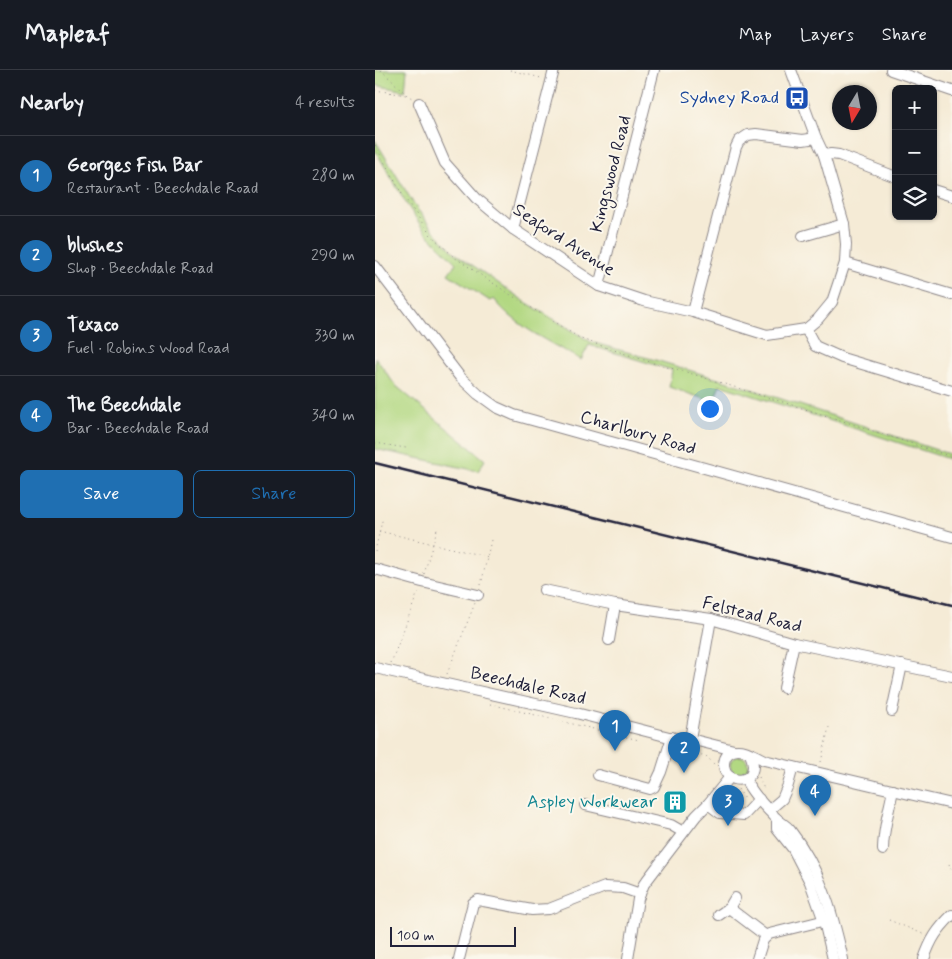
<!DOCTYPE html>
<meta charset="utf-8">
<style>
body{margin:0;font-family:Mynerve,sans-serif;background:#20242c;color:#f1f3f6}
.controls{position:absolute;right:15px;top:15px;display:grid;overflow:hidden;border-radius:8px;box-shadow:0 1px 4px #0004}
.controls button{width:45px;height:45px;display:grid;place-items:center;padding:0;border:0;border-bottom:1px solid #363941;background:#171b24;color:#f1f3f6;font:25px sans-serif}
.compass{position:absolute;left:457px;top:15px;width:45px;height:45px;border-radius:50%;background:#171b24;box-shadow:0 1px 4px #0004;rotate:190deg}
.scale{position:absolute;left:15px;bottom:12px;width:126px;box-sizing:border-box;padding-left:5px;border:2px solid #22223b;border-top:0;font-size:14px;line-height:18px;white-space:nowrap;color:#22223b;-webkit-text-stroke:4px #fbf7ec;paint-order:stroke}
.you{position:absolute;left:334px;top:338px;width:18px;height:18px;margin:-12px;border:4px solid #fff;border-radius:50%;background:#1a73e8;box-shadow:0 0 0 8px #1a73e833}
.badge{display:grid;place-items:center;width:32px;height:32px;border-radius:50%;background:#1f6fb2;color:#fff;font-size:16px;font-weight:700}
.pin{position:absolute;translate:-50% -41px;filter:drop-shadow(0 1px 2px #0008)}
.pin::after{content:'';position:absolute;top:26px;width:18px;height:15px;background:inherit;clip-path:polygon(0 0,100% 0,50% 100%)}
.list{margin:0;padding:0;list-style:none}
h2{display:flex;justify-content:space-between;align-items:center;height:65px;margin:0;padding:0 20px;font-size:21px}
h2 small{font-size:16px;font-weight:400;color:#9ea1a6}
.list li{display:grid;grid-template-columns:32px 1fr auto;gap:15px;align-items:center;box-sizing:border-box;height:80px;padding:0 20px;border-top:1px solid #363941}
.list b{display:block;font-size:19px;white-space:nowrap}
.list p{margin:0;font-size:16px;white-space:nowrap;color:#9ea1a6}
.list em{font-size:16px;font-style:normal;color:#9ea1a6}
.actions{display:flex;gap:10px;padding:15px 20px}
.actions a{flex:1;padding:11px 0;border:1px solid #1f6fb2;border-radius:8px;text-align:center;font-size:18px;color:#1f6fb2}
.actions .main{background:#1f6fb2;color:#fff}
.icon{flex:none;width:28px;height:28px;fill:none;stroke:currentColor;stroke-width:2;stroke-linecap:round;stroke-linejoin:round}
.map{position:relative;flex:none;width:577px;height:889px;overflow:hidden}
header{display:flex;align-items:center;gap:30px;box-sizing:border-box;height:70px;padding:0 25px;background:#171b24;border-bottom:1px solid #363941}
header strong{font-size:24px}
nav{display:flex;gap:28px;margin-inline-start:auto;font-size:18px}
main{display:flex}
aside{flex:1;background:#171b24}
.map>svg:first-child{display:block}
</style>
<header>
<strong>Mapleaf</strong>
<nav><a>Map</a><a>Layers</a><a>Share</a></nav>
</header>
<main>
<aside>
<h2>Nearby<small>4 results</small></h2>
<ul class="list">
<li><span class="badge">1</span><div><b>Georges Fish Bar</b><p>Restaurant · Beechdale Road</p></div><em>280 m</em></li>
<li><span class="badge">2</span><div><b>blushes</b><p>Shop · Beechdale Road</p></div><em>290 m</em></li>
<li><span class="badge">3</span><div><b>Texaco</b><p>Fuel · Robins Wood Road</p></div><em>330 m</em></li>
<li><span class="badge">4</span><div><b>The Beechdale</b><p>Bar · Beechdale Road</p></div><em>340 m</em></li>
</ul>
<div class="actions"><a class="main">Save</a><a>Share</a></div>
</aside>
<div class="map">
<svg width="577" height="889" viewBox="0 0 577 889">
<rect width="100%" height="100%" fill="#fbf7ec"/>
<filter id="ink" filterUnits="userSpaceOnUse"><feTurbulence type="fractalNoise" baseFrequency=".02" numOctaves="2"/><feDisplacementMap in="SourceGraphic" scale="10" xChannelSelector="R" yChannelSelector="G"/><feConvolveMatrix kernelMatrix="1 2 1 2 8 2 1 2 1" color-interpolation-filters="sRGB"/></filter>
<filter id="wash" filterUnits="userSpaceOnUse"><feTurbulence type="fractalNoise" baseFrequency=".0096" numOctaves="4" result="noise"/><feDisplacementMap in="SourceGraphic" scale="20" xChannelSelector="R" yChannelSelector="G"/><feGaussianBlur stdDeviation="1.12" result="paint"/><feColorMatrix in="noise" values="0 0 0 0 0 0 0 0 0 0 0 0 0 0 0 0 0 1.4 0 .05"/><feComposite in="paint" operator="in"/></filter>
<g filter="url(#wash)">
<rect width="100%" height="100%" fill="#f5ebd6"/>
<g fill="#b2d882" stroke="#6a7d5e">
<polygon points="0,0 32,0 30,21 0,15"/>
<path d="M0,70L40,136L57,159L80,183L149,231L216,272L284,291L376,319L577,385V390L345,315L338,332L294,317L297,300L214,275L206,290C176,273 140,256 119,229L115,231L73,204L81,193L50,162L31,133L0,80Z"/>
<polygon points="0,287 20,315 110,390 103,401 0,379"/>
<circle cx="364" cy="695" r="9"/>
</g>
</g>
<g filter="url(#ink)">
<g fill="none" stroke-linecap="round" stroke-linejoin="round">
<g stroke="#8c8688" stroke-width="12">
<g id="minor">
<polyline points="416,0 441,68 449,85 469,154 471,174 470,193 457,232 443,249 431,259"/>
<polyline points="516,0 577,21"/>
<polyline points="44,33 70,93 101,128 138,159 224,216 269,231 318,242 392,265 431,259"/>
<polyline points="449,85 456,84 464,85 521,107"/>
<polyline points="558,120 577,126"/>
<polyline points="138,159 179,0"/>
<polyline points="428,166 469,154"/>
<polyline points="470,193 577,225"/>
<polyline points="0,196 85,307 103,324 121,337 139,345 577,467"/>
<polyline points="224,216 279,0"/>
<polyline points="318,242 361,77 364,71 373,65 381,64 428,70 441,68"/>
<polyline points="431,259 440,276 467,288 577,321"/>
<polyline points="0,499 47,512 103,525"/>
<polyline points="169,520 240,535 336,549 419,573 577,606"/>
<polyline points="234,570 240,535"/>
<polyline points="0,598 201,643 298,668 315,669 359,680"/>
<polyline points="409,618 419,573"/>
<polyline points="517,641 527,595"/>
<polyline points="315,669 336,549"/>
<path d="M375,684C389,715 349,717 349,695C349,691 350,687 353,684C363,674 379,685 389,690L577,734"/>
<polyline points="223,705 275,719 279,717 286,702 297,667"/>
<path d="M370,709C377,723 389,736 400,747C405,753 409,753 415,760C446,800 457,841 468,889"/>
<polyline points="333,734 345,743 369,745 384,729"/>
<polyline points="210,735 296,755 308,762"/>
<polyline points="394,740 407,729 413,715 418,697"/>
<polyline points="402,749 402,759 418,779 435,812 449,851 458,889"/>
<path d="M508,780C508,759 514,741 518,720"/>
<polyline points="354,838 391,866"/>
<polyline points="344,845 354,838 360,828"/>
<polyline points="84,889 98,833 103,830 157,840 174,839 230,817 248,818 265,824"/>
<polyline points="253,889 263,829 269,814 321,746 333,734 355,707"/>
<polyline points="382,889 388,870 394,864 455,849"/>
<path d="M549,889C556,869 562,860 577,845"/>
</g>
</g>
<g stroke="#8c8688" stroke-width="1" stroke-dasharray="1 4" stroke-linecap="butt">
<polyline points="6,0 32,25 37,28"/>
<polyline points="135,0 166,8"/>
<polyline points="0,20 31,25"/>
<polyline points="0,75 27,124 55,164 79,187 136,225 206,269 284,295 311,302 462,349 577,387"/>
<polyline points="0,373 31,378"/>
<polyline points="4,461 113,487"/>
<polyline points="0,481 8,447"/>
<polyline points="49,504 63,456"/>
<polyline points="106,515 116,470"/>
<polyline points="16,593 43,522"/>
<polyline points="72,604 100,533"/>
<polyline points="115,634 264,670"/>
<polyline points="302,679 331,686 339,694"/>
<polyline points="446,692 454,657"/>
<polyline points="384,707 389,719"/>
<polyline points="363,719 370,729 372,728"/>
<polyline points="574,794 577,801"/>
<polyline points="514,850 548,864"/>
</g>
<use href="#minor" stroke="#fff" stroke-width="10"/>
<polyline stroke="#22223b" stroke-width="2.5" points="0,393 577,535"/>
</g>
</g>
<defs>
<g id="bus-square" transform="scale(1.25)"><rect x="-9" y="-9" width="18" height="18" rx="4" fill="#1a4fb4" stroke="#fbf7ec"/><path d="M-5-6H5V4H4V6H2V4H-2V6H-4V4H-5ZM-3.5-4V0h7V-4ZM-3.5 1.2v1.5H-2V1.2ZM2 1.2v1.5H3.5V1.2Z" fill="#fff"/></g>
<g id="building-square" transform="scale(1.25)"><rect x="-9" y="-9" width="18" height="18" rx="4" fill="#0f9aa8" stroke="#fbf7ec"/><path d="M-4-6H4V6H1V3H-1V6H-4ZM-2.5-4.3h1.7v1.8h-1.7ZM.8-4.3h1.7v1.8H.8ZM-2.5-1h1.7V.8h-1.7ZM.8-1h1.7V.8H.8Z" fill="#fff"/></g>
</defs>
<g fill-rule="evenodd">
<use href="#bus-square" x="422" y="28"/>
<use href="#building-square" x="300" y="732"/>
</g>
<g text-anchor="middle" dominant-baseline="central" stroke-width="4" stroke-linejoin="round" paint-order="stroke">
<g font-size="18" fill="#164399" stroke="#fbf7ec" text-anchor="end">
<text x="404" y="28">Sydney Road</text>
</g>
<g font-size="18" fill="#22223b" stroke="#fbf7ec">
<text transform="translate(236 104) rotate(-76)">Kingswood Road</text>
<text transform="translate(189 170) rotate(33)">Seaford Avenue</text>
<text transform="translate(263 363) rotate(16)">Charlbury Road</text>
<text transform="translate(377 545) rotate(14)">Felstead Road</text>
<text transform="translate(153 616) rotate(13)">Beechdale Road</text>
</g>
<g font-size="18" fill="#0d838f" stroke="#fbf7ec" text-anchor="end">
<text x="282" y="732">Aspley Workwear</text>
</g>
</g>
</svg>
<div class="controls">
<button>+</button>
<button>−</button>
<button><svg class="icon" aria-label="layers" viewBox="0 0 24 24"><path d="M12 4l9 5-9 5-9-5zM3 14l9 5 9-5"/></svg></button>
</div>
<svg class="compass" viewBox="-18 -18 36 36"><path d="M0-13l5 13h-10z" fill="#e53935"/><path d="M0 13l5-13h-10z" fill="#9ea1a6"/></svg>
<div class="scale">100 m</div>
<div class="you"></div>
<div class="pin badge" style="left:240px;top:681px">1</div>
<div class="pin badge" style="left:309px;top:703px">2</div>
<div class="pin badge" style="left:353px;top:756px">3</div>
<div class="pin badge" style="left:440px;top:746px">4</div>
</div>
</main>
